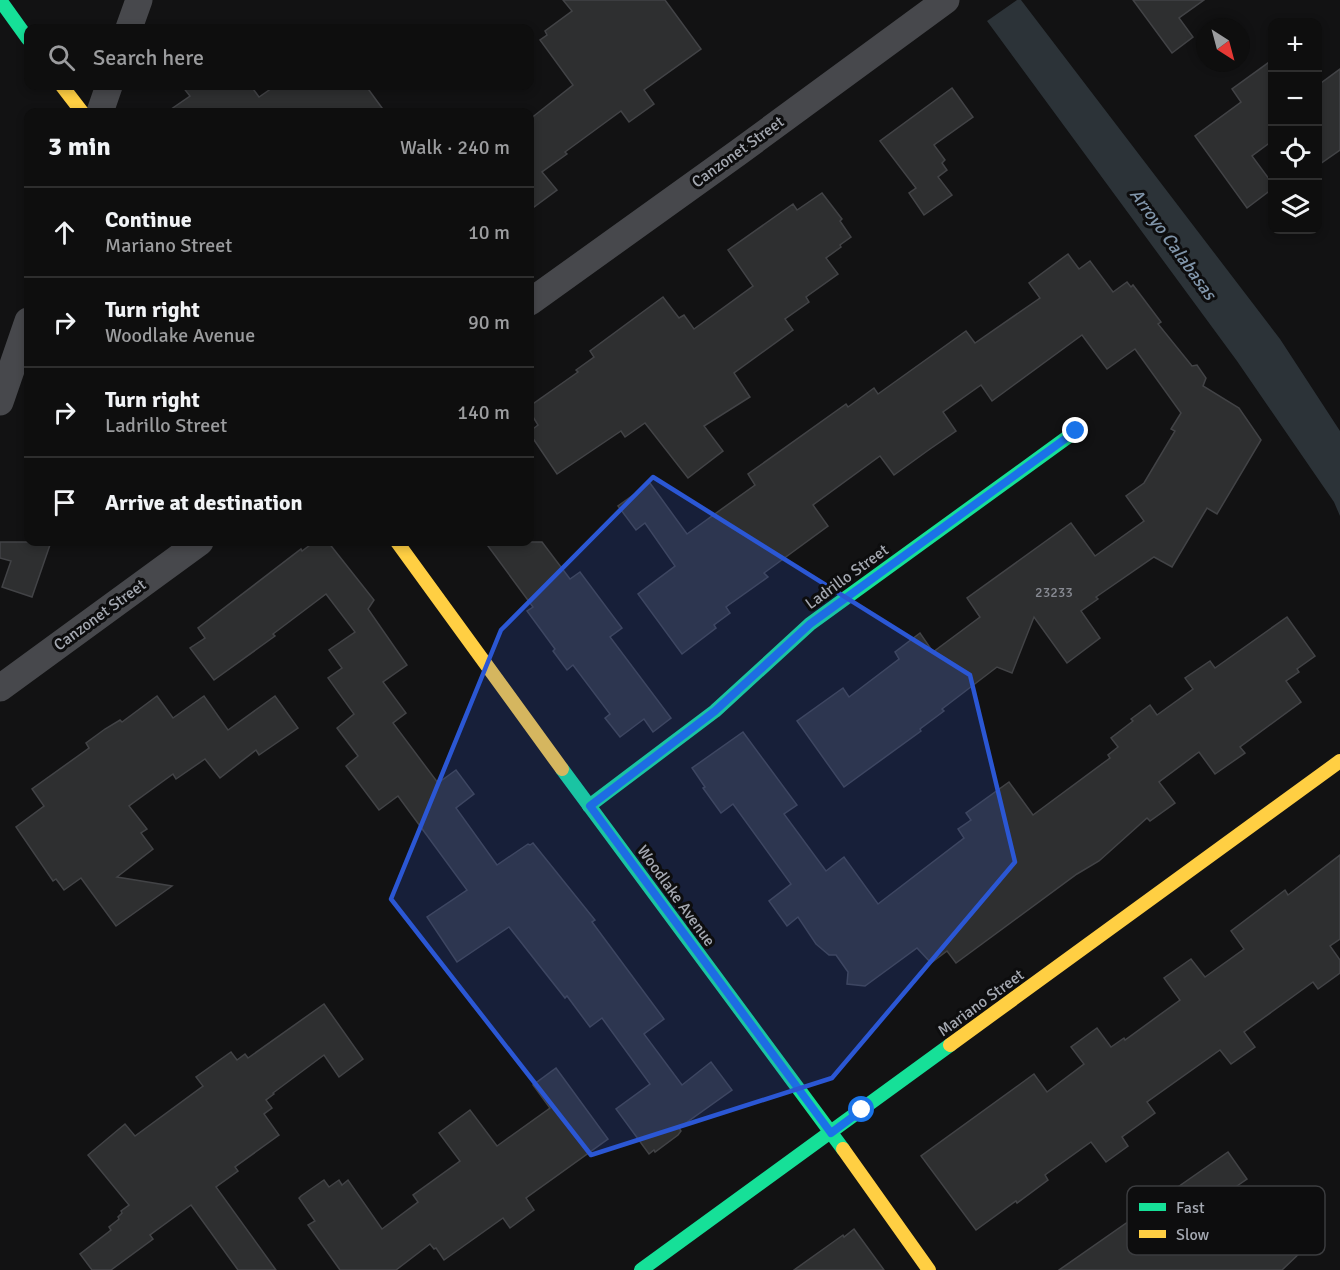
<!DOCTYPE html>
<meta charset="utf-8">
<style>
body{margin:0;font-family:Signika,sans-serif;background:#171717;color:#f1f3f6}
.controls{position:absolute;right:18px;top:18px;display:grid;overflow:hidden;border-radius:12px;box-shadow:0 3px 9px #0003}
.controls button{width:54px;height:54px;display:grid;place-items:center;padding:0;border:0;border-bottom:2px solid #2e2e2e;background:#0e0e0e;color:#f1f3f6;font:30px sans-serif}
.compass{position:absolute;left:1196px;top:18px;width:54px;height:54px;border-radius:50%;background:#0e0e0e;box-shadow:0 3px 9px #0003;rotate:144deg}
.stop{position:absolute;width:18px;height:18px;margin:-14px;border:4px solid #1a73e8;border-radius:50%;background:#fff}
.stop.end{background:#1a73e8;border-color:#fff;box-shadow:0 2px 6px #0008}
.list{margin:0;padding:0;list-style:none}
h2{display:flex;justify-content:space-between;align-items:center;height:78px;margin:0;padding:0 24px;font-size:26px}
h2 small{font-size:20px;font-weight:400;color:#9b9c9e}
.list li{display:grid;grid-template-columns:39px 1fr auto;gap:18px;align-items:center;box-sizing:border-box;height:90px;padding:0 24px;border-top:2px solid #2e2e2e}
.list b{display:block;font-size:22px;white-space:nowrap}
.list p{margin:0;font-size:20px;white-space:nowrap;color:#9b9c9e}
.list em{font-size:20px;font-style:normal;color:#9b9c9e}
.icon{flex:none;width:33px;height:33px;fill:none;stroke:currentColor;stroke-width:2;stroke-linecap:round;stroke-linejoin:round}
.map{position:relative;flex:none;width:1340px;height:1270px;overflow:hidden}
.search{position:absolute;background:#0e0e0e;box-shadow:0 3px 9px #0003;left:24px;top:24px;width:510px;height:66px;display:flex;align-items:center;gap:15px;box-sizing:border-box;padding:0 21px;border-radius:12px;color:#9b9c9e;font-size:22px}
.panel{position:absolute;background:#0e0e0e;box-shadow:0 3px 9px #0003;left:24px;top:108px;width:510px;height:438px;border-radius:12px}
.map>svg:first-child{display:block}
</style>
<div class="map">
<svg width="1340" height="1270" viewBox="0 0 1340 1270">
<rect width="100%" height="100%" fill="#121213"/>
<polygon fill="#2c3338" points="1017,0 1021,0 1280,339 1340,431 1340,516 1334,502 1237,361 987,21"/>
<g fill="#2e2f30" stroke="#424346" stroke-width="1.5">
<polygon points="563,0 665,0 701,49 644,90 654,104 629,122 621,111 565,152 567,154 542,172 557,190 530,210 530,119 573,85 540,40 547,35 545,31 572,11"/>
<polygon points="1133,0 1204,0 1179,18 1193,37 1172,53"/>
<polygon points="1272,60 1272,141 1252,156 1272,183 1272,189 1247,208 1195,136 1241,102 1232,89"/>
<polygon points="1340,69 1340,150 1317,166 1317,86"/>
<polygon points="182,86 251,86 259,97 275,86 366,86 385,112 167,112 190,96"/>
<polygon points="952,88 973,117 934,145 945,160 942,163 947,170 938,177 952,195 924,215 909,193 916,188 880,141"/>
<polygon points="822,193 842,219 840,221 851,237 840,245 841,247 826,258 838,274 806,297 809,302 785,319 793,330 734,373 750,397 704,426 723,451 688,478 645,423 625,437 621,431 557,474 530,434 530,431 538,425 530,412 530,406 578,372 576,370 594,357 590,351 663,297 679,318 684,315 694,329 753,286 728,250 793,204 797,210"/>
<polygon points="1068,254 1079,269 1090,261 1113,292 1127,282 1131,287 1133,285 1161,322 1158,324 1192,366 1197,365 1206,378 1203,386 1239,408 1261,440 1217,514 1207,508 1172,567 1154,557 1096,597 1098,599 1081,611 1100,638 1067,663 1034,617 1012,673 997,667 942,709 944,711 920,729 921,731 844,787 797,721 843,688 849,697 899,659 895,652 920,633 933,652 980,617 967,598 1071,523 1095,556 1144,521 1126,496 1144,483 1175,431 1171,429 1181,413 1135,349 1107,369 1082,335 992,401 981,385 943,412 956,431 930,449 894,475 880,456 813,505 828,526 764,573 768,577 726,607 730,613 714,625 716,628 682,654 638,594 675,566 645,523 636,530 618,506 650,483 687,534 755,485 748,474 846,404 848,407 874,388 878,394 966,331 975,343 1040,298 1029,283"/>
<polygon points="0,542 51,542 32,597 2,587 11,561 0,558"/>
<polygon points="314,542 328,542 374,600 368,609 407,665 383,682 406,713 393,723 438,783 456,770 474,794 456,808 497,865 528,844 530,845 533,843 595,920 592,922 664,1019 644,1034 682,1085 711,1062 732,1090 679,1128 681,1131 678,1135 655,1152 654,1150 649,1154 616,1109 650,1084 602,1018 590,1027 567,996 565,998 509,927 457,962 427,917 467,890 398,796 379,810 346,766 358,756 337,728 354,714 328,678 342,668 329,650 355,632 326,594 273,634 275,636 214,680 190,648 205,638 198,628 301,549 302,551"/>
<polygon points="485,542 542,542 570,579 580,572 622,628 610,637 671,718 653,732 644,719 620,737 605,718 610,714 573,665 567,670 553,651 555,649 527,611 533,607"/>
<polygon points="1287,617 1315,656 1297,669 1299,672 1286,681 1301,702 1240,747 1245,753 1215,774 1199,752 1159,782 1175,803 1150,821 1147,818 1099,861 1077,874 956,963 947,951 931,963 917,948 865,986 847,984 848,972 836,955 829,955 816,944 798,917 787,926 769,901 791,884 733,804 721,813 703,788 705,787 692,768 743,732 797,805 784,814 826,871 844,857 878,904 964,838 958,829 971,820 966,813 1009,782 1033,815 1110,758 1108,755 1118,747 1111,738 1133,721 1131,719 1150,705 1157,715 1193,689 1185,678 1210,661 1215,668"/>
<polygon points="157,696 173,718 204,696 228,730 275,696 298,728 259,755 256,750 220,778 205,759 176,779 173,774 129,806 147,829 141,833 153,849 117,877 172,886 116,926 81,878 64,890 56,879 53,881 16,827 44,806 32,789 89,748 86,743 105,729 120,720 122,722"/>
<polygon points="1340,855 1340,939 1330,946 1340,960 1340,973 1318,989 1313,982 1244,1032 1255,1047 1231,1064 1220,1050 1147,1102 1155,1113 1122,1137 1128,1146 1106,1162 1091,1142 1045,1175 1048,1180 1017,1203 1016,1201 976,1230 921,1156 1034,1074 1047,1092 1084,1064 1071,1047 1097,1028 1111,1047 1124,1038 1125,1040 1180,1000 1164,978 1191,959 1205,977 1244,949 1231,931 1285,890 1288,895"/>
<polygon points="324,1004 363,1059 339,1077 324,1055 273,1093 274,1094 266,1100 272,1108 264,1114 279,1135 235,1167 238,1171 216,1187 276,1270 238,1270 191,1205 150,1235 153,1239 111,1270 92,1270 80,1254 111,1230 109,1227 119,1219 118,1217 122,1213 121,1211 129,1205 88,1155 125,1124 135,1136 203,1086 196,1077 231,1052 237,1060 245,1054 248,1058"/>
<polygon points="556,1068 608,1139 526,1198 534,1210 510,1228 503,1218 444,1260 436,1248 434,1249 430,1244 396,1270 340,1270 308,1225 315,1221 299,1198 301,1196 324,1180 329,1187 339,1180 342,1185 348,1180 382,1229 418,1202 413,1195 460,1161 439,1133 470,1110 497,1146 550,1108 533,1085"/>
<polygon points="1228,1152 1247,1179 1237,1186 1302,1251 1282,1270 1059,1270"/>
<polygon points="854,1229 884,1270 794,1270 843,1235 844,1237"/>
</g>
<g fill="none" stroke-linecap="round" stroke-linejoin="round">
<g stroke="#47484c" stroke-width="27">
<polyline points="129,28 139,0"/>
<polyline points="100,112 109,86"/>
<polyline points="530,302 739,152 946,0"/>
<polyline points="0,402 28,321"/>
<polyline points="0,688 200,542"/>
</g>
<g stroke="#16e098" stroke-width="14">
<polyline points="0,0 28,39"/>
<polyline points="562,769 843,1149"/>
<polyline points="589,806 715,711 810,624 1076,431"/>
<polyline points="641,1270 950,1045"/>
</g>
<g stroke="#ffcf43" stroke-width="14">
<polyline points="62,86 82,112"/>
<polyline points="397,542 562,769"/>
<polyline points="950,1045 1340,761"/>
<polyline points="843,1149 929,1270"/>
</g>
</g>
<g fill="none" stroke-linecap="round" stroke-linejoin="round">
<polyline stroke="#1a73e8" stroke-width="8" points="862,1110 831,1133 590,806 715,711 810,624 1076,431"/>
</g>
<path fill="#2b57d4" fill-opacity="0.2" stroke="#2b57d4" stroke-width="4.5" stroke-linejoin="round" d="M653,477L970,675L1015,862L832,1078L591,1155L391,899L501,630Z"/>
<g text-anchor="middle" dominant-baseline="central" stroke-width="6" stroke-linejoin="round" paint-order="stroke">
<g font-size="14" fill="#878a92">
<text x="1054" y="592">23233</text>
</g>
<g font-size="16" fill="#a5a9b2" stroke="#0d0d0e">
<text transform="translate(738 152) rotate(-36)">Canzonet Street</text>
<text transform="translate(847 577) rotate(-36)">Ladrillo Street</text>
<text transform="translate(100 615) rotate(-36)">Canzonet Street</text>
<text transform="translate(676 896) rotate(54)">Woodlake Avenue</text>
<text transform="translate(981 1003) rotate(-36)">Mariano Street</text>
</g>
<g font-size="18" font-style="italic" fill="#8095aa" stroke="#0d0d0e">
<text transform="translate(1173 244) rotate(54)">Arroyo Calabasas</text>
</g>
</g>
<rect x="1127" y="1186" width="198" height="69" rx="9" fill="#0d0d0e" stroke="#3b3c3f" stroke-width="1.5"/>
<rect x="1139" y="1203" width="27" height="8" fill="#16e098"/>
<rect x="1139" y="1230" width="27" height="8" fill="#ffcf43"/>
<g font-size="16" fill="#a5a9b2">
<text x="1176" y="1213">Fast</text>
<text x="1176" y="1240">Slow</text>
</g>
</svg>
<div class="controls">
<button>+</button>
<button>−</button>
<button><svg class="icon" aria-label="locate" viewBox="0 0 24 24"><circle cx="12" cy="12" r="6"/><path d="M12 2v4M12 18v4M2 12h4M18 12h4"/></svg></button>
<button><svg class="icon" aria-label="layers" viewBox="0 0 24 24"><path d="M12 4l9 5-9 5-9-5zM3 14l9 5 9-5"/></svg></button>
</div>
<svg class="compass" viewBox="-18 -18 36 36"><path d="M0-13l5 13h-10z" fill="#e53935"/><path d="M0 13l5-13h-10z" fill="#9b9c9e"/></svg>
<div class="stop" style="left:862px;top:1110px"></div>
<div class="stop end" style="left:1076px;top:431px"></div>
<div class="search"><svg class="icon" aria-label="search" viewBox="0 0 24 24"><circle cx="10" cy="10" r="6"/><path d="M15 15l6 6"/></svg>Search here</div>
<section class="panel">
<h2>3 min<small>Walk · 240 m</small></h2>
<ul class="list">
<li><svg class="icon" aria-label="ahead" viewBox="0 0 24 24"><path d="M12 20V5M6 11l6-6 6 6"/></svg><div><b>Continue</b><p>Mariano Street</p></div><em>10 m</em></li>
<li><svg class="icon" aria-label="right" viewBox="0 0 24 24"><path d="M7 20v-9h11M14 6l5 5-5 5"/></svg><div><b>Turn right</b><p>Woodlake Avenue</p></div><em>90 m</em></li>
<li><svg class="icon" aria-label="right" viewBox="0 0 24 24"><path d="M7 20v-9h11M14 6l5 5-5 5"/></svg><div><b>Turn right</b><p>Ladrillo Street</p></div><em>140 m</em></li>
<li><svg class="icon" aria-label="arrive" viewBox="0 0 24 24"><path d="M6 21V4h12l-3 4 3 4H6"/></svg><div><b>Arrive at destination</b></div></li>
</ul>
</section>
</div>
